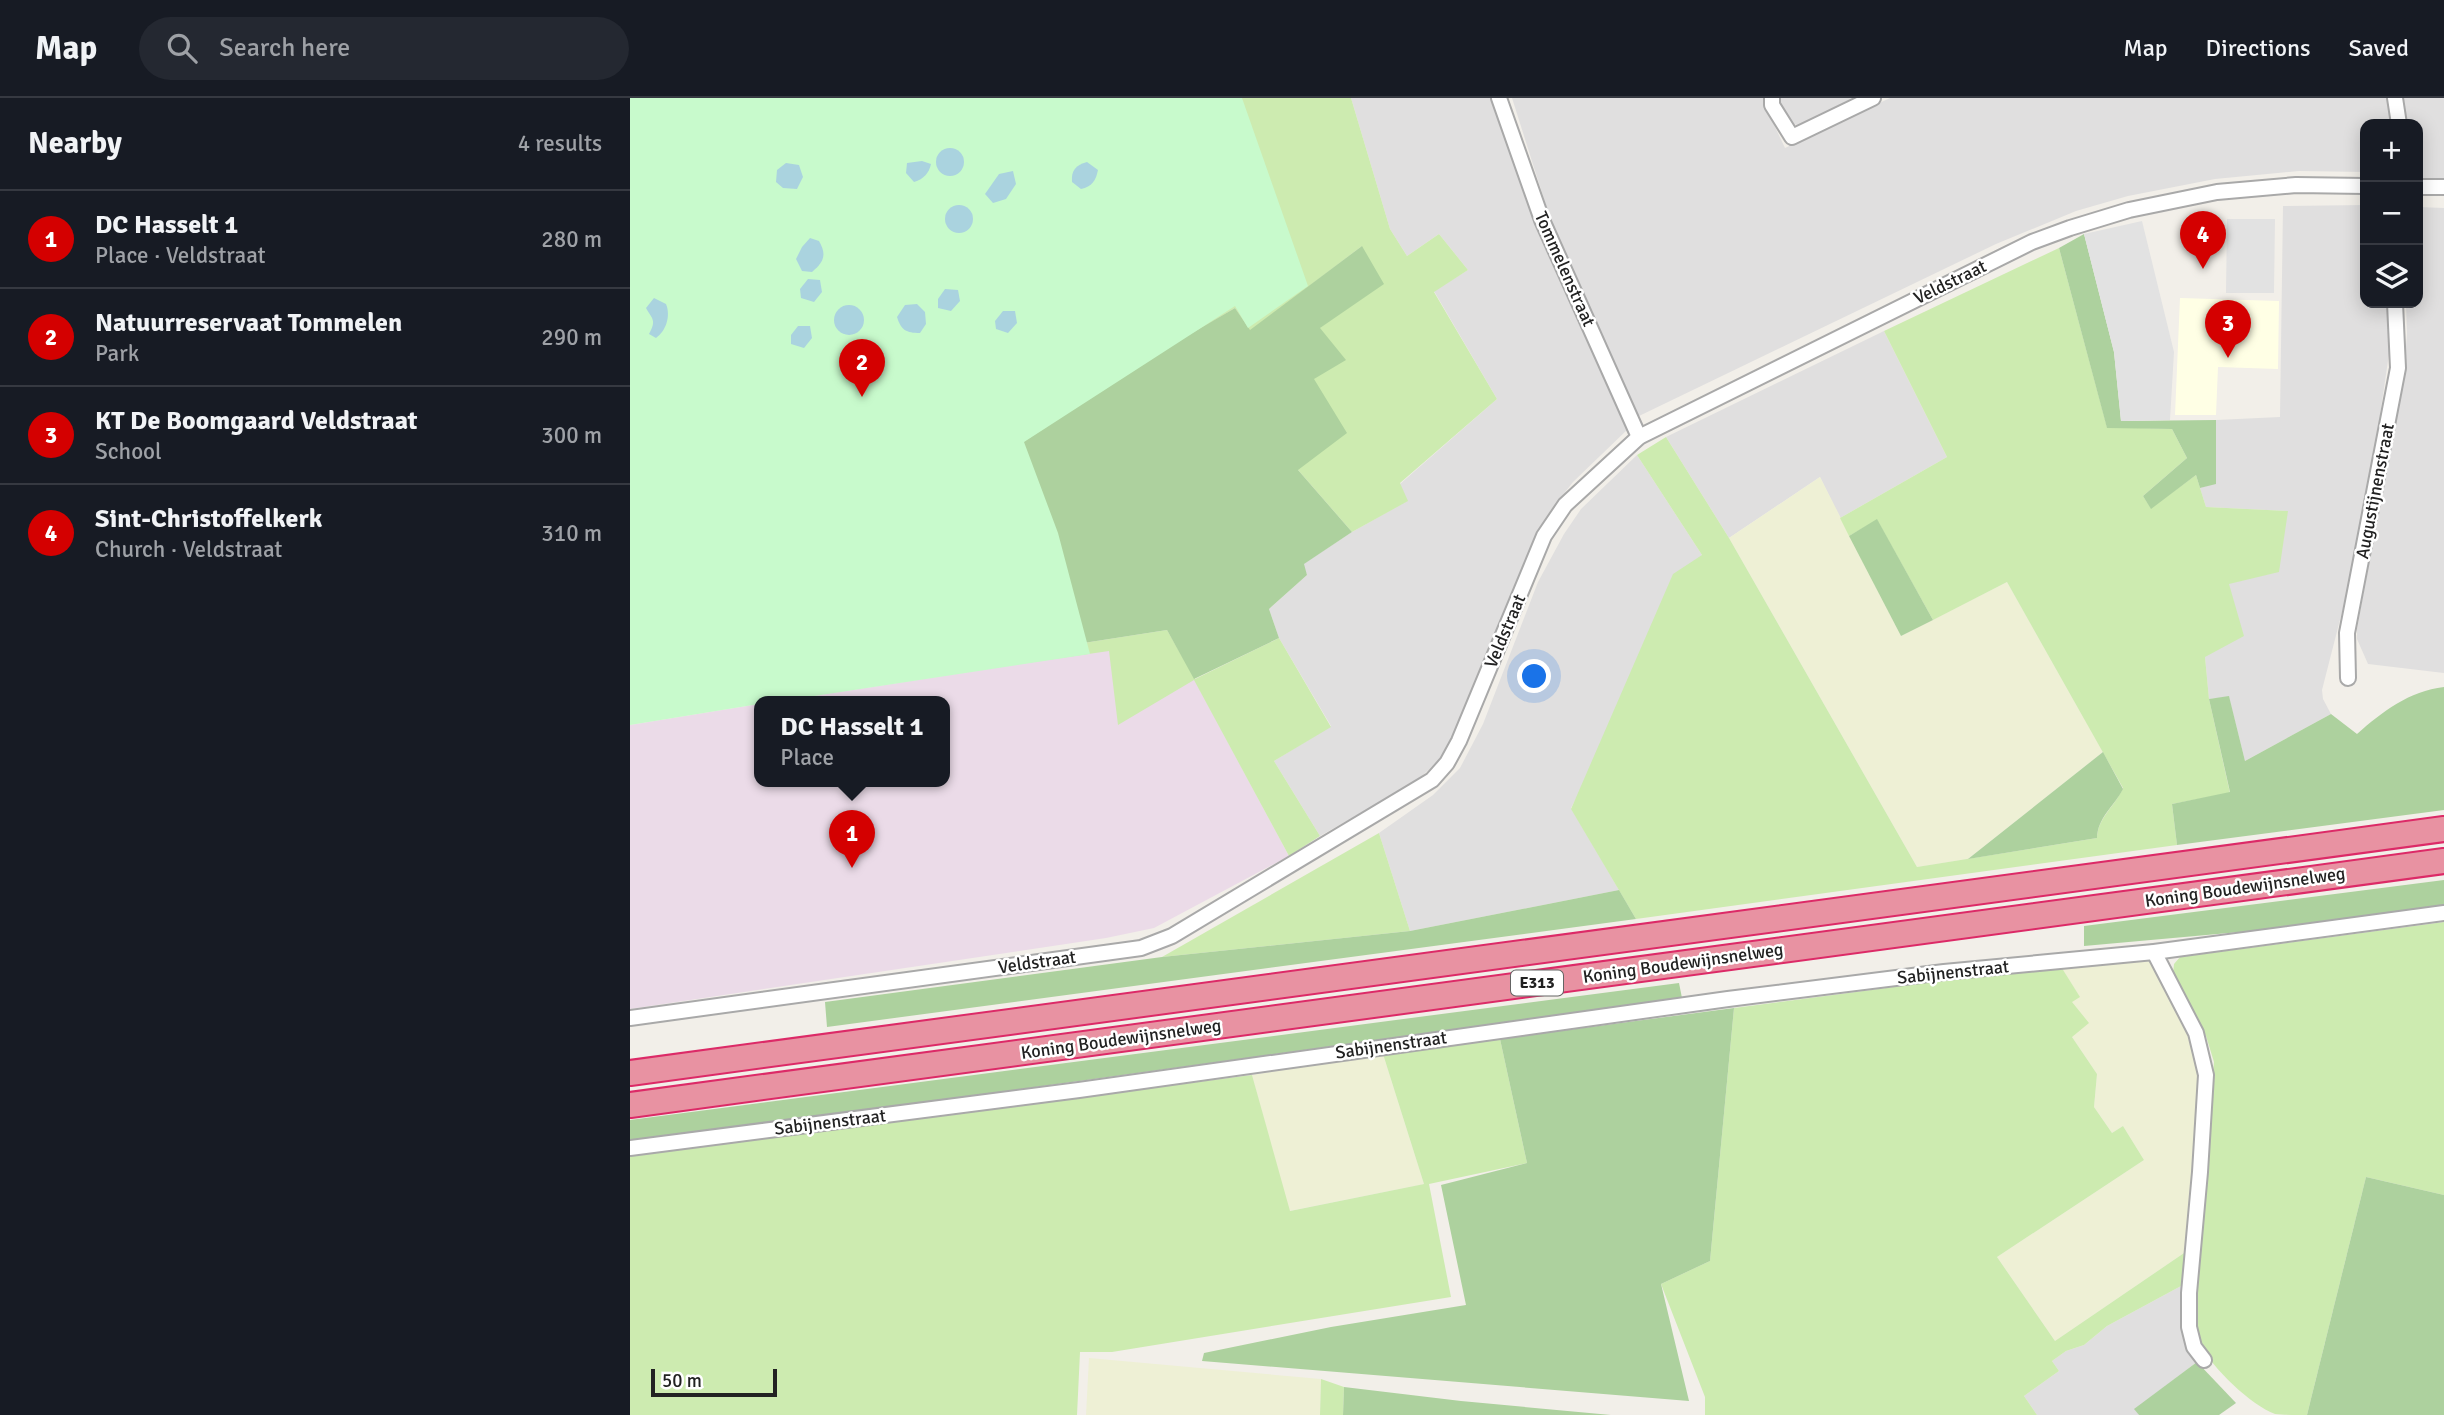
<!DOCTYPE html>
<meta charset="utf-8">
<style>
body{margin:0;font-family:Signika,sans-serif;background:#242831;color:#f1f3f6}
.controls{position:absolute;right:21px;top:21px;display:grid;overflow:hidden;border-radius:14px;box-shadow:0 4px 18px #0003}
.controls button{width:63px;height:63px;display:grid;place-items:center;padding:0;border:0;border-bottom:2px solid #363941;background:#171b24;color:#f1f3f6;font:35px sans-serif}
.scale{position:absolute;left:21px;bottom:18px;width:126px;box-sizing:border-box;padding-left:7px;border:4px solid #222;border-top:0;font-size:19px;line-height:24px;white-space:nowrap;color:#222;-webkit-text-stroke:5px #fff;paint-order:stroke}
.you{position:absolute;left:905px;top:579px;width:24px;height:24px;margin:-18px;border:5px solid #fff;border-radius:50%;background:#1a73e8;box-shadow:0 0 0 10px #1a73e833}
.badge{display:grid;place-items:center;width:46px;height:46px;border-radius:50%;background:#d40000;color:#fff;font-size:23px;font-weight:700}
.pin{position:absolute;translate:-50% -58px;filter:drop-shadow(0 2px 4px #0008)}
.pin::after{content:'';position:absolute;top:37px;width:24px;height:21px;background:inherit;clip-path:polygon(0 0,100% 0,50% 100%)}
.popup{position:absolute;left:124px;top:598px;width:196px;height:91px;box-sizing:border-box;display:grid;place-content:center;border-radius:14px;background:#171b24;filter:drop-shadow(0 2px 5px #0005);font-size:23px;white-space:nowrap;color:#9ea1a6}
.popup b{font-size:26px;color:#f1f3f6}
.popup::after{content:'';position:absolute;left:50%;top:100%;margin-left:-14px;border:14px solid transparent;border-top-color:#171b24}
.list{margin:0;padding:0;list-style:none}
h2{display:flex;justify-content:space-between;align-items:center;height:91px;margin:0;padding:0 28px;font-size:30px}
h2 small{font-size:23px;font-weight:400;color:#9ea1a6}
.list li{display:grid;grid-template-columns:46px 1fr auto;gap:21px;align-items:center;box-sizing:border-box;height:98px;padding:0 28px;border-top:2px solid #363941}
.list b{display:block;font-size:26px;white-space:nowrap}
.list p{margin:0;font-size:23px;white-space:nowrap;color:#9ea1a6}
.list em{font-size:23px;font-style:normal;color:#9ea1a6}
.icon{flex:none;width:38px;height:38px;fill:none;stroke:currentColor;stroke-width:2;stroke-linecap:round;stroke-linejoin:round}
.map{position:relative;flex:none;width:1814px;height:1317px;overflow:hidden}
header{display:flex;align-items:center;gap:42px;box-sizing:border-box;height:98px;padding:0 35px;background:#171b24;border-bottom:2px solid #363941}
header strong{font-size:33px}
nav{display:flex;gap:38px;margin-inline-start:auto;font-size:24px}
.search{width:490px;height:63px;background:#242831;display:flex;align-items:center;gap:18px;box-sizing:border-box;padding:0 24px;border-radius:38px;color:#9ea1a6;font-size:26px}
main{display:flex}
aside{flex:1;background:#171b24}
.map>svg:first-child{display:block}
</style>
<header>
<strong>Map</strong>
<div class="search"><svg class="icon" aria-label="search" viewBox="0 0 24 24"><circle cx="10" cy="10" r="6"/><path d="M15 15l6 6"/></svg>Search here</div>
<nav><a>Map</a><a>Directions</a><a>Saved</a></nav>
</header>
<main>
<aside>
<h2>Nearby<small>4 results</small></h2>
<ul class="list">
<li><span class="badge">1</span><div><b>DC Hasselt 1</b><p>Place · Veldstraat</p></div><em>280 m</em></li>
<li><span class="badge">2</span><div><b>Natuurreservaat Tommelen</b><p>Park</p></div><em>290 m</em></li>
<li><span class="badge">3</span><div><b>KT De Boomgaard Veldstraat</b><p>School</p></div><em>300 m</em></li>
<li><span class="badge">4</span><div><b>Sint-Christoffelkerk</b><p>Church · Veldstraat</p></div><em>310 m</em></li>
</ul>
</aside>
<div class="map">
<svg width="1814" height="1317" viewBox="0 0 1814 1317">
<rect width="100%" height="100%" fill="#f2efe9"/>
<g fill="#e0dfdf">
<polygon points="721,0 865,0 994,316 998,331 943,384 921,412 911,429 829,625 810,661 792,678 771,692 690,738 644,663 701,628 649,540 639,511 677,477 673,466 722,434 777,403 770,386 867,301 804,193 838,172 809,136 777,158 760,131"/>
<polygon points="882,0 1135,0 1139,16 1155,50 1260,0 1757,0 1762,26 1735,26 1735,74 1669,73 1585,81 1498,98 1446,113 1366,146 1009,318 920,120"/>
<polygon points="1149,0 1228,0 1168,27 1162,26 1150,6"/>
<polygon points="1770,0 1814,0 1814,82 1793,82 1788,78 1788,26 1774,26"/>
<polygon points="1735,107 1735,205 1758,205 1760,249 1741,379 1713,510 1692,592 1693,601 1701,616 1615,663 1599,599 1579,601 1575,559 1599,486 1657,413 1576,409 1570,390 1586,385 1586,322 1650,319 1653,108"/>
<polygon points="1788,109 1814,110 1814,575 1738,566 1727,541 1727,531 1774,272 1777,236 1776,205 1788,205"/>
<polygon points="1254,233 1317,359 1210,420 1190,379 1099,440 1036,339"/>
<polygon points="1007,357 1072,457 941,710 989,792 780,833 749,735 803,697 830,670 853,626 908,484 934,436 951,411"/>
<polygon points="1551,1188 1552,1232 1556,1247 1567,1264 1505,1311 1509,1317 1407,1317 1394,1298 1429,1273 1422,1263 1436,1253 1454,1247 1477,1228"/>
</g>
<polygon fill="#ebdbe8" points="479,552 564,581 659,758 524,830 476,840 0,911 0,627 129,606 129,684 315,684 315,604 145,604"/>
<polygon fill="#ffffe5" points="1550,200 1649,203 1648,271 1588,269 1586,317 1545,317"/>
<g fill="#eef0d5">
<polygon points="1190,379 1271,538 1377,484 1473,654 1338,761 1287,769 1099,440"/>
<polygon points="1517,859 1562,938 1568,975 1570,1000 1557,1153 1425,1243 1367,1159 1514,1062 1493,1028 1482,1035 1464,1009 1467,976 1442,939 1442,903 1449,898 1430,867"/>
<polygon points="753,956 794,1086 659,1113 622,977"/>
<polygon points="459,1260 691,1281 690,1317 456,1317"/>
</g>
<g fill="#cdebb0">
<polygon points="456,0 721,0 760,131 777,158 809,136 838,172 804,194 867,301 770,385 778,403 722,434 668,372 690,230 732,148 620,233 605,210 533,253 268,574 537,532 565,581 649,540 701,629 644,663 690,738 659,758 564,582 488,627 479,553 259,585"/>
<path d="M1429,150L1477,329L1542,331L1557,360L1513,398L1521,410L1566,377L1576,409L1658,413L1649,474L1599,486L1614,538L1575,559L1579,601L1600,695L1542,706L1547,747L1006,821L941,711L1043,476L1072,457L1007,357L1036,339L1099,440L1287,769L1467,740C1468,719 1484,710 1493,690L1377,484L1303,522L1247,422L1219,438L1210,420L1317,359L1254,233Z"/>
<polygon points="749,735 780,833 532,859"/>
<path d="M1814,824V1097L1736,1079L1677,1317C1668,1317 1654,1317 1645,1316C1621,1307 1582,1270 1571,1247C1564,1233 1564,1215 1562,1199L1584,964L1576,938L1543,876L1544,866L1550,859Z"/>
<polygon points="1430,867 1450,899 1442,904 1459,925 1442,939 1467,976 1464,1009 1482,1035 1493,1028 1514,1062 1367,1159 1425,1243 1557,1153 1551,1188 1477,1228 1454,1247 1436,1253 1422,1263 1429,1273 1394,1298 1407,1317 1075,1317 1075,1299 1031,1186 1080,1163 1104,910"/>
<polygon points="870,941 897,1065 799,1086 821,1199 482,1254 450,1254 447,1317 0,1317 0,1057 622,977 660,1113 794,1086 753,956"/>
<polygon points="691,1281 714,1289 713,1317 690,1317"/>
</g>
<g fill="#add19e">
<polygon points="1454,136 1484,254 1491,323 1586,322 1586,386 1570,390 1566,377 1521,411 1513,398 1557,360 1542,331 1477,330 1429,150"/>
<polygon points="732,148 754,186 690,230 716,262 684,281 717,335 668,372 722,434 674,466 677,477 639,511 649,540 564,581 537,532 267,574 275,422 533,252 605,210 620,232"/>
<polygon points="1247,421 1303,522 1271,538 1219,438"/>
<path d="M1814,589V712L1547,747L1542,706L1600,694L1579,601L1599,598L1615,663L1701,616L1727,636C1752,614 1779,593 1814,589Z"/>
<path d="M1473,654L1493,691C1483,710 1468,719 1467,740L1338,761Z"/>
<polygon points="1814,782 1814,809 1632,832 1454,848 1454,828"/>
<polygon points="989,792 1006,821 197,929 195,904 532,859 780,833"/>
<polygon points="1049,885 1052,900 0,1045 0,1022"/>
<polygon points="1104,910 1080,1163 1031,1186 1059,1303 572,1263 574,1255 701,1229 836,1207 811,1087 897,1065 870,941"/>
<polygon points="1736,1079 1814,1097 1814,1317 1677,1317"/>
<polygon points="1567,1264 1606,1305 1589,1317 1509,1317 1504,1311"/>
<polygon points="714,1289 831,1303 981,1317 713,1317"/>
</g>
<polygon fill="#c8facc" points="0,0 612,0 678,188 618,230 605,208 394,344 428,435 460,556 145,604 129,604 129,606 0,627"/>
<g fill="#e2e2e2">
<polygon points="1597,121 1645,121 1644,195 1596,195"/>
<polygon points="1512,123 1544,254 1540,322 1491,323 1484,254 1454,136"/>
</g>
<g fill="#aad3df">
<circle cx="320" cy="64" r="14"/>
<path d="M292,63L301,66C299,75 294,81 284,84L276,75L277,65Z"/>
<path d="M457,64L468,72C466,82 462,89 451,91L442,84C441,72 446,67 457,64Z"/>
<polygon points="156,65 169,67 173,79 167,91 153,90 146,84 147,72"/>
<polygon points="383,73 386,86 376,101 363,105 355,96 369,76"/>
<circle cx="329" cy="121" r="14"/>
<path d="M180,140L189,143C197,157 194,164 182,174L172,173L166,161L172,149Z"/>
<polygon points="178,181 190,182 192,194 184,204 171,200 170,191"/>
<polygon points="315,191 328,192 330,203 321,213 308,210 308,201"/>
<path d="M24,200L36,206C41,218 36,233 26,240L19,236C27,222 22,221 16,210Z"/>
<path d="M287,206L295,214L296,226L290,235C276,235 271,232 267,219L275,207Z"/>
<circle cx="219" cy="222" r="15"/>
<polygon points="373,213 385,213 387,225 378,235 366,231 365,223"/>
<polygon points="168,228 180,228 182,240 174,250 161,246 161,237"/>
</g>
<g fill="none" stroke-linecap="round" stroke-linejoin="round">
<g stroke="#a9a9a9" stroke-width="18">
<g id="minor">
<polyline points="869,0 912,122 1009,339"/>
<polyline points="1142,0 1142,7 1162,39 1243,0"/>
<polyline points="1765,0 1769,26"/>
<polyline points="1788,89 1814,89"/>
<polyline points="1718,580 1717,535 1768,270 1765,205"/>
<polyline points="1524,854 1566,935 1576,977 1570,1074 1559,1195 1559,1229 1564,1249 1574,1262"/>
<polyline points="0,920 511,850 542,838 802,682 817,665 829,643 914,438 935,407 1009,339 1402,144 1440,130 1499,112 1587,94 1666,87 1735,88"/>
<polyline points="0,1050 449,992 1098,901 1314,874 1524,854 1814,815"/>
</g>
</g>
<g stroke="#dc2a67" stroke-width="28">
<g id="motorway">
<polyline points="0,975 1814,731"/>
<polyline points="0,1007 1814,763"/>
</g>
</g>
<use href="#minor" stroke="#fff" stroke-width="14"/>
<use href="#motorway" stroke="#e892a2" stroke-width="24"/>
</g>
<g text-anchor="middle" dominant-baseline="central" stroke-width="5" stroke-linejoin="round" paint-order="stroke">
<rect fill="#fff" stroke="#646464" stroke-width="2" x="881" y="872.5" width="52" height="25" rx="5"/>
<g font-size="16" font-weight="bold" fill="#222">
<text x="907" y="885">E313</text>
</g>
<g font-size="18" fill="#222" stroke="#fff">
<text transform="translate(935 171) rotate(66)">Tommelenstraat</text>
<text transform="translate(1320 184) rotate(-26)">Veldstraat</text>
<text transform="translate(1745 393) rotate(-79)">Augustijnenstraat</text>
<text transform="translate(875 533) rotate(-67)">Veldstraat</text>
<text transform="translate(1615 789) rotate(-8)">Koning Boudewijnsnelweg</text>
<text transform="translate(407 864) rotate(-8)">Veldstraat</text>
<text transform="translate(1053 865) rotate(-8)">Koning Boudewijnsnelweg</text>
<text transform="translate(1323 874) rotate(-6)">Sabijnenstraat</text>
<text transform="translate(491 941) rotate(-8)">Koning Boudewijnsnelweg</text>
<text transform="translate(761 947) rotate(-8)">Sabijnenstraat</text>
<text transform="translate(200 1024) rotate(-7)">Sabijnenstraat</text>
</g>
</g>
</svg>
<div class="controls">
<button>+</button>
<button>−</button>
<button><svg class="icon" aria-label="layers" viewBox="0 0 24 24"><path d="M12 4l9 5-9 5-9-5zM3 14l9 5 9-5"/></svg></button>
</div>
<div class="scale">50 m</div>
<div class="you"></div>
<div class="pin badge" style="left:222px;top:770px">1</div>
<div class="popup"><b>DC Hasselt 1</b>Place</div>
<div class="pin badge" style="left:232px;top:299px">2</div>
<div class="pin badge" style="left:1598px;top:260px">3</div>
<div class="pin badge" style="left:1573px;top:171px">4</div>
</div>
</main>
